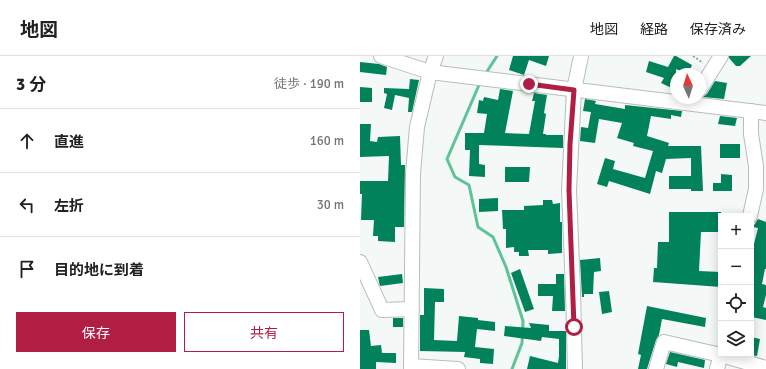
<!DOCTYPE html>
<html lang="ja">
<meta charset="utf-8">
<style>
body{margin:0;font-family:Signika,"Noto Sans JP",sans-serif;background:#f6f6f6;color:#202124}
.controls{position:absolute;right:12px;bottom:12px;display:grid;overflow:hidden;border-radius:0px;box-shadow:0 2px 10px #0003}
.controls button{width:36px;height:36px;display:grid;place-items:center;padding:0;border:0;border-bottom:1px solid #e0e0e0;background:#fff;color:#202124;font:20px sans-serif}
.compass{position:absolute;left:310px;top:12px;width:36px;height:36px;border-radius:50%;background:#fff;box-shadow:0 2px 10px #0003;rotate:356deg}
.stop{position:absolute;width:12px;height:12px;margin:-9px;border:3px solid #b11e44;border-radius:50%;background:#fff}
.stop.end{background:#b11e44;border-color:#fff;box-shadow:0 1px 4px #0008}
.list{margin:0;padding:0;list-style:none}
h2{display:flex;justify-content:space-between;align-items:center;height:52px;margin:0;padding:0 16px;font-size:17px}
h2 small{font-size:13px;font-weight:400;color:#757577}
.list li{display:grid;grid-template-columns:26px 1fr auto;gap:12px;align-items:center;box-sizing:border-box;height:64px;padding:0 16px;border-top:1px solid #e0e0e0}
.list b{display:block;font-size:15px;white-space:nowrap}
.list em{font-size:13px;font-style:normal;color:#757577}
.actions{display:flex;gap:8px;padding:12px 16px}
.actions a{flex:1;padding:9px 0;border:1px solid #b11e44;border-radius:0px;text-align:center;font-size:14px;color:#b11e44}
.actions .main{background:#b11e44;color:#fff}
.icon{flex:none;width:22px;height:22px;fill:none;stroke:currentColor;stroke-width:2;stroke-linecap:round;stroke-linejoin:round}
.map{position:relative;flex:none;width:406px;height:313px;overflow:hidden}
header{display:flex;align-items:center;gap:24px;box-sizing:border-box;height:56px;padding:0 20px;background:#fff;border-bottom:1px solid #e0e0e0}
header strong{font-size:19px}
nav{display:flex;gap:22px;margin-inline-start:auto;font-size:14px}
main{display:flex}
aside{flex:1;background:#fff}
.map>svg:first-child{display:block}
</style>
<header>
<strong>地図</strong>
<nav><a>地図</a><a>経路</a><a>保存済み</a></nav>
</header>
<main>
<aside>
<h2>3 分<small>徒歩 · 190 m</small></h2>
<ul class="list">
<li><svg class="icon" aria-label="ahead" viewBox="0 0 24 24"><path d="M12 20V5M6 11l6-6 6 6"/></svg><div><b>直進</b></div><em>160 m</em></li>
<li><svg class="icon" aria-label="left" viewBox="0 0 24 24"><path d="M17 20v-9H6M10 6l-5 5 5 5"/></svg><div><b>左折</b></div><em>30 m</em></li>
<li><svg class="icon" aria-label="arrive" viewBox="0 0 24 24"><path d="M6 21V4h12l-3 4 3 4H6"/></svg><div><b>目的地に到着</b></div></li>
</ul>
<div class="actions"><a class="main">保存</a><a>共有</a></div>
</aside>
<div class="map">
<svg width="406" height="313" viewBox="0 0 406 313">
<rect width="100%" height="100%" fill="#f4f9f7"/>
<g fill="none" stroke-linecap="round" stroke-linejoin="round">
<g stroke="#5ec397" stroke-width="3">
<polyline points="126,17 137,0"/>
<polyline points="119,29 87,103 95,121 109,129 118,171 133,181 146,211 163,265 162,287 152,313"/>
</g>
</g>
<g fill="#02825a">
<polygon points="153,0 189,0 186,10 169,4 164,19 149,14"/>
<polygon points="314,0 316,0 332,9 328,18 316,13 316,34 301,27 304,22 286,16 289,5 308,11"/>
<polygon points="369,0 391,0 380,10 376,10 369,2"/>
<polygon points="0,6 19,8 27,11 26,19 0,16"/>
<polygon points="50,23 59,24 52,56 48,56 49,42 35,39 32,54 24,52 27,38 24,37 24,32 49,33"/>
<polygon points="355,25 367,27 364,43 343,41 347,38"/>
<polygon points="0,31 12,32 12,46 0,46"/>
<polygon points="140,33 153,35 145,77 169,78 175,45 172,45 174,37 187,39 184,57 186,58 183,78 186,78 186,79 203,79 203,92 119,89 119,108 125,109 125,121 109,120 110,94 105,94 105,77 124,77 127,58 117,57 119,44 123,45 124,41 138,44"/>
<polygon points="225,43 236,45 235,48 265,53 265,49 322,55 321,61 311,59 311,63 291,60 287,80 309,87 308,90 341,90 343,135 331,135 331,133 309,133 309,120 331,120 331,102 306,103 302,117 296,115 290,138 249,125 247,131 237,128 245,102 255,105 253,113 285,122 293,95 273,90 274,87 257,82 262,67 239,63 235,87 220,85 221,71 228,72 231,56 223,55"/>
<polygon points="360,60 377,62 375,70 358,68"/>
<polygon points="0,68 11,68 10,85 17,86 18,81 40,80 41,109 45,109 44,171 35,171 35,186 18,185 18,180 13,180 14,164 1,164 2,138 0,138 0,125 28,125 29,100 0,101"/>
<rect x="360" y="88" width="20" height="14"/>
<polygon points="145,111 170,111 169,126 145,126"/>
<polygon points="361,118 372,119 372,135 353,135 353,127 361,127"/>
<polygon points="138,142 138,155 119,156 119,143"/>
<polygon points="183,144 192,144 193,148 200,147 200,166 202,166 202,197 188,198 188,194 168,194 169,200 159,200 159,196 154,196 154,191 146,192 146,173 143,173 142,154 164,154 164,150 183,149"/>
<polygon points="309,156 361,156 361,176 341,176 339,215 361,216 361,231 293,226 294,212 297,212 298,186 309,186"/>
<polygon points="398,163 406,166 406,213 405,213 402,228 406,229 406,239 403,251 406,252 406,264 391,261 391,212 394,197 392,196 398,172 393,171"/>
<polygon points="240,202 241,215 234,216 233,238 224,238 224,241 222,241 220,204"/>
<polygon points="160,213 174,253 165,256 151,217"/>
<polygon points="42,218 43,227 20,230 19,226 18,221"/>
<polygon points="196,218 204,218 205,255 192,255 193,240 178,240 178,228 196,228"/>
<polygon points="64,232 84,233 84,246 75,246 74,284 97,285 99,260 118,262 118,264 135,266 135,275 117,273 115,291 134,293 133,308 120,307 120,303 104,301 105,296 60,295 60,259 64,259"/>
<polygon points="249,235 252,256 242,258 239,236"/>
<polygon points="287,250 346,262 345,271 302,263 299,279 296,284 287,313 278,313 281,299 278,298"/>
<rect x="33" y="262" width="10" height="9"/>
<polygon points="169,267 189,269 189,275 206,275 206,313 167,313 170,300 198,307 199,300 199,283 182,281 181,285 144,280 145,270 171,272"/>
<polygon points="0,274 9,274 11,290 21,289 22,297 36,297 36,307 16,306 16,313 0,313"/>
<polygon points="391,281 400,283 397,300 391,299"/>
<polygon points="310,296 345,304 344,312 318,306 317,311 306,308"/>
</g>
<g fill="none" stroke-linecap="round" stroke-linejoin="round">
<g stroke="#b8bdba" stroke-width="16">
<g id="minor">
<polyline points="21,0 70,16 406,57"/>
<polyline points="340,33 361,0"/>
<polyline points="390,160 396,133 396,110 391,78 391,55"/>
<polyline points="0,206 22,254 52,253"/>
<polyline points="51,310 98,313"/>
<polyline points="51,313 53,117 57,71 70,16 76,0"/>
<polyline points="215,313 213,235 209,134 214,34 221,0"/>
<polyline points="296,313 304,286 361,299 406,312"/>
<polyline points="357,313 361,298"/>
</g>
</g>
<polyline stroke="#9b9f9d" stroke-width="2" stroke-dasharray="2 2" stroke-linecap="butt" points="333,0 343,7"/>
<use href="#minor" stroke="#fff" stroke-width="14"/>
</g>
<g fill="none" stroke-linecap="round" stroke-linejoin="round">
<polyline stroke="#b11e44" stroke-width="5" points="169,28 214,34 210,88 209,134 214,271"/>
</g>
</svg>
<div class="controls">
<button>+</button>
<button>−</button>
<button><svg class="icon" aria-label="locate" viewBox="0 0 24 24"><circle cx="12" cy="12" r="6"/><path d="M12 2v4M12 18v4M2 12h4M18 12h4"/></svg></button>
<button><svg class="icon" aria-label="layers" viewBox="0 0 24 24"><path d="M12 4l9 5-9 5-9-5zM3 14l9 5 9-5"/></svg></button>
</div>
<svg class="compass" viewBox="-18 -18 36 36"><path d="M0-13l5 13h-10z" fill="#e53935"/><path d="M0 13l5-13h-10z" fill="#757577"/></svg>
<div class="stop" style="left:214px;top:271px"></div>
<div class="stop end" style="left:169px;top:28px"></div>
</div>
</main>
